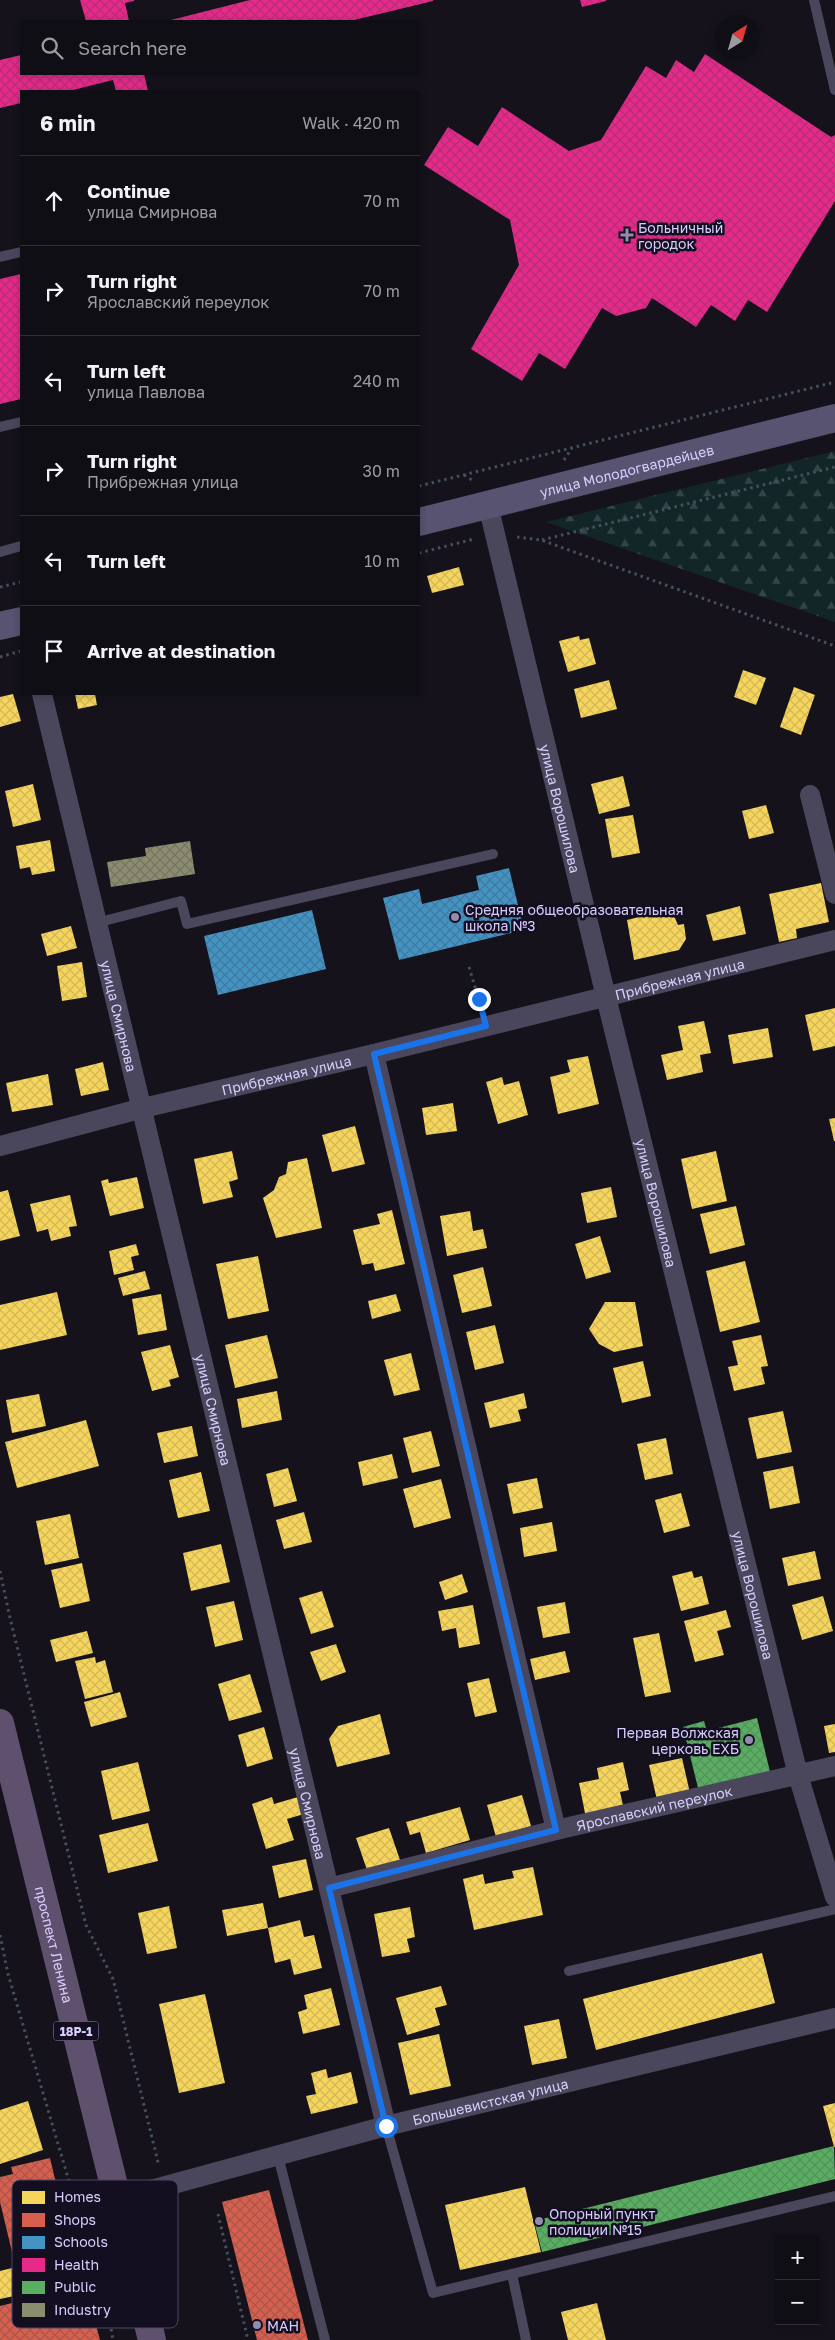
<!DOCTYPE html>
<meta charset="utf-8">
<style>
body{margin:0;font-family:"Golos Text",sans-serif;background:#1e1c22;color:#f1f3f6}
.controls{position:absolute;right:15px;bottom:15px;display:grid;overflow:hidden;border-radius:0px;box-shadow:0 2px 8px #0003}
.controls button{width:45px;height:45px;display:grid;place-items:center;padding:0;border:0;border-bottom:1px solid #302e34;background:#100e15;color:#f1f3f6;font:25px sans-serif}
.compass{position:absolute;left:715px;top:15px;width:45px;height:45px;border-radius:50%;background:#100e15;box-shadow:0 2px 8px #0003;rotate:37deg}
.stop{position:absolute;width:15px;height:15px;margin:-11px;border:4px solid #1a73e8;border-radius:50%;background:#fff}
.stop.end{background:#1a73e8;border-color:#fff;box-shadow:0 1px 5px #0008}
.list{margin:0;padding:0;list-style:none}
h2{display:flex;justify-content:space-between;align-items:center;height:65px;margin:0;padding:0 20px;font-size:21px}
h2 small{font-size:16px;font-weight:400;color:#9c9ca0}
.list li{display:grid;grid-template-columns:32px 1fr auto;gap:15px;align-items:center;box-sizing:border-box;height:90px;padding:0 20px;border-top:1px solid #302e34}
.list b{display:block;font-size:19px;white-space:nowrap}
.list p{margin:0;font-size:16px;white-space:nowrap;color:#9c9ca0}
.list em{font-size:16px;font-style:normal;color:#9c9ca0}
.icon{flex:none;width:28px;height:28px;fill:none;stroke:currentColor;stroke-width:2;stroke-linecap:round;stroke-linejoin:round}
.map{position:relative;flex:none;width:835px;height:2340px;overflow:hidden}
.search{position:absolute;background:#100e15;box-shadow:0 2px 8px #0003;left:20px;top:20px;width:400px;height:55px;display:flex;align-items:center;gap:12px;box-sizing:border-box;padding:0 18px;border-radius:0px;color:#9c9ca0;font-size:19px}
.panel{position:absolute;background:#100e15;box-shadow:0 2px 8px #0003;left:20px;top:90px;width:400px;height:605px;border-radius:0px}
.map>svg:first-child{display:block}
</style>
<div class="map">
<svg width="835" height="2340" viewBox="0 0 835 2340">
<defs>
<pattern id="forest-firs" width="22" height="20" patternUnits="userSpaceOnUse" patternTransform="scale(1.25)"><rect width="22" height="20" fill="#122628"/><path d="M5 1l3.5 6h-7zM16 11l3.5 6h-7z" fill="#344448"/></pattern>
<pattern id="homes-cross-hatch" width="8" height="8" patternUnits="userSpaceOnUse" patternTransform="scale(1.25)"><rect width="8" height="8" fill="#f6d55c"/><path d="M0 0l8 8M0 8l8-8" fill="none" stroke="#d2b759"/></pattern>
<pattern id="shops-cross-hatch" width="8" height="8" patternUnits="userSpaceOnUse" patternTransform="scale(1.25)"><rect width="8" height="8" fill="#d6604d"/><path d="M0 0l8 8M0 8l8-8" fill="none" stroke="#a9564d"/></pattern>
<pattern id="schools-cross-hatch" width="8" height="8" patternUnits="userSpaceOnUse" patternTransform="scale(1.25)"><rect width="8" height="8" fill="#4393c3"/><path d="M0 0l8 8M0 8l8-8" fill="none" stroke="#427a9f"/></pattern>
<pattern id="health-cross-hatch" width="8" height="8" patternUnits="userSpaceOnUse" patternTransform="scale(1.25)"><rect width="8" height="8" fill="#e7298a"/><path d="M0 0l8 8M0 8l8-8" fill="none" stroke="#b52f77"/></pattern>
<pattern id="public-cross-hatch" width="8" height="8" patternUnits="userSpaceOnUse" patternTransform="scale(1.25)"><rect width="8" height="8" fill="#5aae61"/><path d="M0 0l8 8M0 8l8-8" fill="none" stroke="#54925c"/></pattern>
<pattern id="industry-cross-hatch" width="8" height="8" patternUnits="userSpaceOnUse" patternTransform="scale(1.25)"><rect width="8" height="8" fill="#8c8c6e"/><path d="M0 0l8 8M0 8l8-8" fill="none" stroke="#767564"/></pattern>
</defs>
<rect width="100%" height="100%" fill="#15121c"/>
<polygon fill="url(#forest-firs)" points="835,451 835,622 546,522"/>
<g fill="url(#homes-cross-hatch)">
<polygon points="459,567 464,585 432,593 427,576"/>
<polygon points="579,636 580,640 589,638 596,664 568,672 559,641"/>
<polygon points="743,670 766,678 756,705 734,697"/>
<polygon points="609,680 617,709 581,718 574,689"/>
<polygon points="794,687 815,695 801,735 780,727"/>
<polygon points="13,694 21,721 0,727 0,697"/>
<polygon points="75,694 95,694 97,705 78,709"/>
<polygon points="623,776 630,806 599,814 591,784"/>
<polygon points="33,784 41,820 13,827 5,791"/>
<polygon points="766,805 774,833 749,839 742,811"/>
<polygon points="633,815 640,853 612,858 605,819"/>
<polygon points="50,840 55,871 32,875 30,867 20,869 16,846"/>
<polygon points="821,883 829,922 796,929 797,938 779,942 769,894"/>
<polygon points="740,906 746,934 713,941 706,915"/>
<polygon points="671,909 678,925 684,924 686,939 679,950 634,960 627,920"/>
<polygon points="71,926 77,948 47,956 41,934"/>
<polygon points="82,962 87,997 62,1001 57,966"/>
<polygon points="835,1008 835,1046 813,1051 805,1015"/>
<polygon points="704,1021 711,1053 700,1055 703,1072 667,1080 661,1055 683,1050 678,1026"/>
<polygon points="768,1028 773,1057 733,1064 728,1035"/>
<polygon points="588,1056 599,1104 558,1114 550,1077 570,1072 567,1060"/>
<polygon points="103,1062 109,1090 81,1096 75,1069"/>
<polygon points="48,1074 53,1105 12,1112 6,1083"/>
<polygon points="502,1077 504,1085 519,1081 528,1115 498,1124 486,1082"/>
<polygon points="453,1103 457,1131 426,1135 422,1108"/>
<polygon points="835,1118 835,1141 834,1141 829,1119"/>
<polygon points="355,1126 365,1164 332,1172 322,1135"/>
<polygon points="232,1151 238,1179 229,1182 233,1197 203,1204 194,1159"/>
<polygon points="716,1151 727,1201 692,1209 681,1159"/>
<polygon points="307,1158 322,1228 276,1238 263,1198 274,1190 279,1177 286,1174 288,1162"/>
<polygon points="137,1177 144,1208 110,1216 101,1181 108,1179 109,1183"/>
<polygon points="611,1187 617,1217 587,1223 581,1193"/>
<polygon points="8,1190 20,1236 0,1241 0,1192"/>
<polygon points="70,1195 77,1226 69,1227 71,1236 51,1241 48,1229 37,1232 30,1204"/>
<polygon points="736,1206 745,1245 710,1254 700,1214"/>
<polygon points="392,1210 405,1264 375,1271 373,1263 362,1265 353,1230 380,1224 377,1214"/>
<polygon points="470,1211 473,1231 483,1229 487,1248 447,1256 440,1216"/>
<polygon points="600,1236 611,1272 586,1279 575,1244"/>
<polygon points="136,1244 139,1255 131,1257 134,1270 114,1275 109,1251"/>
<polygon points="258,1256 269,1311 228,1319 216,1264"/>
<polygon points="745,1261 760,1322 720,1332 706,1271"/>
<polygon points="483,1267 492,1306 462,1313 453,1275"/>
<polygon points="145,1271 150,1289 123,1296 118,1278"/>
<polygon points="57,1292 67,1335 0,1350 0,1305"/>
<polygon points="161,1294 167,1330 138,1335 132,1299"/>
<polygon points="396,1294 401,1311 372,1319 368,1301"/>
<polygon points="605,1302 635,1302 643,1346 614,1352 599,1344 589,1329"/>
<polygon points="495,1325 504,1363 475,1370 466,1332"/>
<polygon points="267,1335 278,1378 235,1388 225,1345"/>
<polygon points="761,1335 768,1366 761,1367 765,1384 734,1391 728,1367 738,1365 732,1341"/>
<polygon points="170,1345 179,1377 169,1380 171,1386 152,1391 141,1352"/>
<polygon points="411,1353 420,1390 394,1396 384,1360"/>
<polygon points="643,1361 651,1396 622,1403 613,1368"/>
<polygon points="277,1391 282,1420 242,1428 237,1399"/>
<polygon points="524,1393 527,1408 518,1410 521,1421 490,1428 484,1403"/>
<polygon points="39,1394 46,1426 12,1433 6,1400"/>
<polygon points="783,1411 792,1452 757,1459 748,1418"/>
<polygon points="86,1420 99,1466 17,1488 5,1442"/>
<polygon points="192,1426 198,1456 164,1463 157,1433"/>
<polygon points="431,1431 440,1466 412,1473 403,1438"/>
<polygon points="666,1438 673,1474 645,1480 637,1444"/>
<polygon points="392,1454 398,1478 363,1486 358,1462"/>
<polygon points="793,1466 800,1503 770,1509 763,1472"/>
<polygon points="288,1468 297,1501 274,1507 266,1474"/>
<polygon points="201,1472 210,1511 178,1518 169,1480"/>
<polygon points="537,1478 543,1508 513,1514 507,1484"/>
<polygon points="441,1479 451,1518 414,1528 403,1489"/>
<polygon points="681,1493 690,1526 664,1533 655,1500"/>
<polygon points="304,1512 312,1542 284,1549 276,1520"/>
<polygon points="70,1514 79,1558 45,1565 36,1521"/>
<polygon points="552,1522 557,1551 524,1557 520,1528"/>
<polygon points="221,1544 230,1582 191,1591 183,1553"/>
<polygon points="815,1551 821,1579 788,1586 782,1558"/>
<polygon points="82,1563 90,1601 60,1608 51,1570"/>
<polygon points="692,1571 694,1578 702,1576 709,1604 681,1611 672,1576"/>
<polygon points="462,1574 468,1592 445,1600 439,1582"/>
<polygon points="322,1591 334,1627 311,1634 299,1598"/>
<polygon points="823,1596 833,1631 802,1640 792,1605"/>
<polygon points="234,1601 243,1640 215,1647 206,1607"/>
<polygon points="565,1602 570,1633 543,1638 537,1607"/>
<polygon points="473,1605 480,1644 459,1648 456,1628 442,1631 438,1611"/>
<polygon points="726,1610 731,1627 717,1631 724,1655 695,1662 684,1621"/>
<polygon points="87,1631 93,1653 56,1662 50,1640"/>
<polygon points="659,1633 671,1692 645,1697 633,1638"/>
<polygon points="336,1644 346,1672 321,1681 310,1652"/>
<polygon points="565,1651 570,1672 535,1680 530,1659"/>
<polygon points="95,1657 96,1663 105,1660 113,1692 85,1699 75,1661"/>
<polygon points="250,1674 262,1712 229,1721 218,1684"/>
<polygon points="489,1678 497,1712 475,1717 467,1683"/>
<polygon points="120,1692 127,1717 91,1727 84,1702"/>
<polygon points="380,1714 390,1754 337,1767 329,1739 338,1726"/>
<polygon points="835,1724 835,1752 829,1753 824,1726"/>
<polygon points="264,1727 273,1759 247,1767 238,1735"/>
<polygon points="682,1758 690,1793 657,1800 649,1765"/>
<polygon points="138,1762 150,1811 112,1820 101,1771"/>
<polygon points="623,1762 629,1790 620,1792 624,1810 586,1818 579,1783 599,1779 597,1768"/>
<polygon points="522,1795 531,1826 496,1837 487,1805"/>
<polygon points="272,1797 274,1804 298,1797 304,1814 287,1819 294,1840 266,1849 252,1804"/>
<polygon points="460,1807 470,1840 426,1853 420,1832 410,1835 406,1822"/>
<polygon points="148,1823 158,1861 108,1873 99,1835"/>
<polygon points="389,1828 400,1860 367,1870 356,1838"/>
<polygon points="306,1859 313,1890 279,1898 272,1866"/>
<polygon points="533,1867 543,1915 474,1930 463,1879 483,1874 485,1884 514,1878 512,1871"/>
<polygon points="263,1903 268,1928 300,1920 304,1937 314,1935 322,1968 294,1975 290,1959 275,1963 268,1928 227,1936 222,1910"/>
<polygon points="169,1906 177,1948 147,1954 138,1913"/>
<polygon points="410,1907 415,1937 407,1939 410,1952 382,1957 374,1914"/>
<polygon points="762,1953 775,2003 596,2050 583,1999"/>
<polygon points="441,1986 447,2005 435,2008 440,2025 407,2035 396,1998"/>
<polygon points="331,1988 340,2025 303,2034 298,2012 307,2009 304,1995"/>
<polygon points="205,1994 225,2083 179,2093 159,2004"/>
<polygon points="559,2019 567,2058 532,2065 524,2026"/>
<polygon points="439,2034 451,2086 410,2095 398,2043"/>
<polygon points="326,2069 328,2078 351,2072 358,2103 311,2114 306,2096 316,2094 311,2073"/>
<polygon points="28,2101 43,2150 0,2164 0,2110"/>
<polygon points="835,2103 835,2147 834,2147 823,2106"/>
<polygon points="525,2187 541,2252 460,2270 445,2205"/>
<polygon points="12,2268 19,2295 0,2299 0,2271"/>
<polygon points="597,2303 606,2340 568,2340 561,2312"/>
</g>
<g fill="url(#shops-cross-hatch)">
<polygon points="50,2158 69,2238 12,2252 0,2202 0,2177 13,2174 11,2167"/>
<polygon points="269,2190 308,2340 257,2340 222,2202"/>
<polygon points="85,2285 100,2340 0,2340 0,2306"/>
</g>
<g fill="url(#schools-cross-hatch)">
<polygon points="509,868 524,930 399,960 383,898 419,889 422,904 479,890 476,876"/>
<polygon points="312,910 326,969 218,995 204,936"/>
</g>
<g fill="url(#health-cross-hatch)">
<polygon points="80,0 134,0 134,1 125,3 129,21 86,21"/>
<polygon points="250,0 433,0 433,1 350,21 167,21"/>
<polygon points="580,0 606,0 606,1 582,7"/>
<polygon points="705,54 831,137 835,135 835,201 767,312 748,300 735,321 711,305 696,327 652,298 646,308 616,316 602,308 565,369 539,353 522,381 471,349 519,265 510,220 424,165 448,127 478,146 502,107 569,151 601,140 646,66 666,78 676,60 694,72"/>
<polygon points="21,55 21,74 144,74 148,91 116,91 113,80 69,91 21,91 21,103 0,108 0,60"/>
<polygon points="21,274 21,399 0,404 0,279"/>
</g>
<g fill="url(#public-cross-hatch)">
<polygon points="757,1718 772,1780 700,1796 683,1727 704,1721 707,1731"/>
<polygon points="834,2146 835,2179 542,2252 534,2221"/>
</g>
<polygon fill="url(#industry-cross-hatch)" points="190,841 195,874 111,887 107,862 146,856 145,848"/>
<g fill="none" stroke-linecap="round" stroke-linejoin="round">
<g stroke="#454f5d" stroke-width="3" stroke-dasharray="2.5 4" stroke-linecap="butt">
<polyline points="564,460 572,448"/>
<polyline points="464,475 475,482"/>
<polyline points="419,486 835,382"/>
<polyline points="517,537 541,540 835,646"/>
<polyline points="542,540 835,467"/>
<polyline points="419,553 474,539"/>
<polyline points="0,587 21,582"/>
<polyline points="0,657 21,651"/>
<polyline points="469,967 481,1007"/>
<polyline points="0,1571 10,1618 86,1925 113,1979 159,2166"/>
<polyline points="0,1935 8,1974 109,2317 113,2340"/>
<polyline points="218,2214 248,2340"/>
</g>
<g stroke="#4a475d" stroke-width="10">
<polyline points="814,0 835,90"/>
<polyline points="0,257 21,252"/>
<polyline points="0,427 21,422"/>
<polyline points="0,552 21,546"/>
<polyline points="96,923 181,901 187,924 493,854"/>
<polyline points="569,1971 835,1909"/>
<polyline points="386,2126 433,2293 835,2196"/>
<polyline points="278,2156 325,2340"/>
<polyline points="512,2274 526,2340"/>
</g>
<g stroke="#4a475d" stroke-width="20">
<path id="s1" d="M488,505L606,997L798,1775L835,1897"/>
<path id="s2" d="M42,694L386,2126"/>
<polyline points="810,795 835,894"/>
<polyline points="374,1054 556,1830"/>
<path id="s3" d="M0,1146L143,1108L374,1054L835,940"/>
<path id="s4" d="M329,1888L556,1830L835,1766"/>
<path id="s5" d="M118,2199L386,2126L835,2018"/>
</g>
<g stroke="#575370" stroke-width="28">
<path id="s6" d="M419,522L835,418"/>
<polyline points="0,626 21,621"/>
</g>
<path stroke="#5f506e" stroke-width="28" id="s7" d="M0,1723L152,2340"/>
</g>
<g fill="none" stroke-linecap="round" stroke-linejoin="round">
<polyline stroke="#1a73e8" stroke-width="6" points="386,2126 329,1888 556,1830 374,1054 486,1026 479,999"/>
</g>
<g fill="#948caf" stroke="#130e20" stroke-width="2">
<path d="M624.5 227.5h5v5h5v5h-5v5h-5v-5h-5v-5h5z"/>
<circle cx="455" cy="917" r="5"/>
<circle cx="749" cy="1740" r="5"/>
<circle cx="539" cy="2221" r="5"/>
<circle cx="257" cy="2325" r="5"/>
</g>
<g text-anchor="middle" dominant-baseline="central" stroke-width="5" stroke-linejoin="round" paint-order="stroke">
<rect fill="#130e20" stroke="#9d94bb" stroke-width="1" x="53.5" y="2021.5" width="45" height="19" rx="4"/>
<g font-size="12" font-weight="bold" fill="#d8cefe">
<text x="76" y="2031">18Р-1</text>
</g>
<g font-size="14" fill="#d8cefe" stroke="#130e20" text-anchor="start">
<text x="638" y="227">Больничный<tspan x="638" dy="16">городок</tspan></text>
<text x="465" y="909">Средняя общеобразовательная<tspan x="465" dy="16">школа №3</tspan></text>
<text x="739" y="1732" text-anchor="end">Первая Волжская<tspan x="739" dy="16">церковь ЕХБ</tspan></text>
<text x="549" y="2213">Опорный пункт<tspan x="549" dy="16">полиции №15</tspan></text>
<text x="267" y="2325">МАН</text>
</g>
<g font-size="14" fill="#d8cefe" stroke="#130e20">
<text stroke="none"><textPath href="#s6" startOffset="214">улица Молодогвардейцев</textPath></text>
<text stroke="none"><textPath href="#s1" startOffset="312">улица Ворошилова</textPath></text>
<text stroke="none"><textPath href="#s3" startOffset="700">Прибрежная улица</textPath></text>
<text stroke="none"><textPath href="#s2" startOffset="331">улица Смирнова</textPath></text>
<text stroke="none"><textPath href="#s3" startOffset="295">Прибрежная улица</textPath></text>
<text stroke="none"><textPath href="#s1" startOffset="718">улица Ворошилова</textPath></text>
<text stroke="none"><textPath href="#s2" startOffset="736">улица Смирнова</textPath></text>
<text stroke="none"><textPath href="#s1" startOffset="1122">улица Ворошилова</textPath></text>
<text stroke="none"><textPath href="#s2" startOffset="1141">улица Смирнова</textPath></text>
<text stroke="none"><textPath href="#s4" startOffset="335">Ярославский переулок</textPath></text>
<text stroke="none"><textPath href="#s7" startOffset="228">проспект Ленина</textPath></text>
<text stroke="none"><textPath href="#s5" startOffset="385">Большевистская улица</textPath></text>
</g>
</g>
<rect x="12" y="2180" width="166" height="148" rx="8" fill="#130e20" stroke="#4e4863" stroke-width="1"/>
<rect x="22" y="2191" width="23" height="13" fill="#f6d55c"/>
<rect x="22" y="2213" width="23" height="14" fill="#d6604d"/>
<rect x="22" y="2236" width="23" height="13" fill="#4393c3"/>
<rect x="22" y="2258" width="23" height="14" fill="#e7298a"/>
<rect x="22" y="2281" width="23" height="13" fill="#5aae61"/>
<rect x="22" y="2303" width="23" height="14" fill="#8c8c6e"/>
<g font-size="14" fill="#d8cefe">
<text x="54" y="2202">Homes</text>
<text x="54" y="2225">Shops</text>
<text x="54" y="2247">Schools</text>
<text x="54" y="2270">Health</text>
<text x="54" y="2292">Public</text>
<text x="54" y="2315">Industry</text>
</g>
</svg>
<div class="controls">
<button>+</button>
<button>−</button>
</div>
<svg class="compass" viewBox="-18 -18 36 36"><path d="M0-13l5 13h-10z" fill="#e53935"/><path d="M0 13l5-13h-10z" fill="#9c9ca0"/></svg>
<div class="stop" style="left:386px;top:2126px"></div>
<div class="stop end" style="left:479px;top:999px"></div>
<div class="search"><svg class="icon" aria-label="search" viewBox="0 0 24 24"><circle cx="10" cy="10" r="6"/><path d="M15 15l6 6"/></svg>Search here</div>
<section class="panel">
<h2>6 min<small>Walk · 420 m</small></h2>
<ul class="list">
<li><svg class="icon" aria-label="ahead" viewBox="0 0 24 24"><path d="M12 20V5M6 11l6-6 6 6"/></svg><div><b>Continue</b><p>улица Смирнова</p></div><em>70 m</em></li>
<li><svg class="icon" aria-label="right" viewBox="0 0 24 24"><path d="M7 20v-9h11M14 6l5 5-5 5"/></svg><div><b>Turn right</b><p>Ярославский переулок</p></div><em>70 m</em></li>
<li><svg class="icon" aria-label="left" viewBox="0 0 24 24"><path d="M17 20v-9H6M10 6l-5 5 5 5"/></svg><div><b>Turn left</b><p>улица Павлова</p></div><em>240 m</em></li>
<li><svg class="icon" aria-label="right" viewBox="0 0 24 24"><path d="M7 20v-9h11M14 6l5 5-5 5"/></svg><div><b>Turn right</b><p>Прибрежная улица</p></div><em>30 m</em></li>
<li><svg class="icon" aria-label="left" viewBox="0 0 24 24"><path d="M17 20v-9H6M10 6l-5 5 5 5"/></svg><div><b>Turn left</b></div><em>10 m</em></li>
<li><svg class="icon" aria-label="arrive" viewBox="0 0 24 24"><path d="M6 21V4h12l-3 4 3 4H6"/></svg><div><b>Arrive at destination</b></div></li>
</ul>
</section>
</div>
